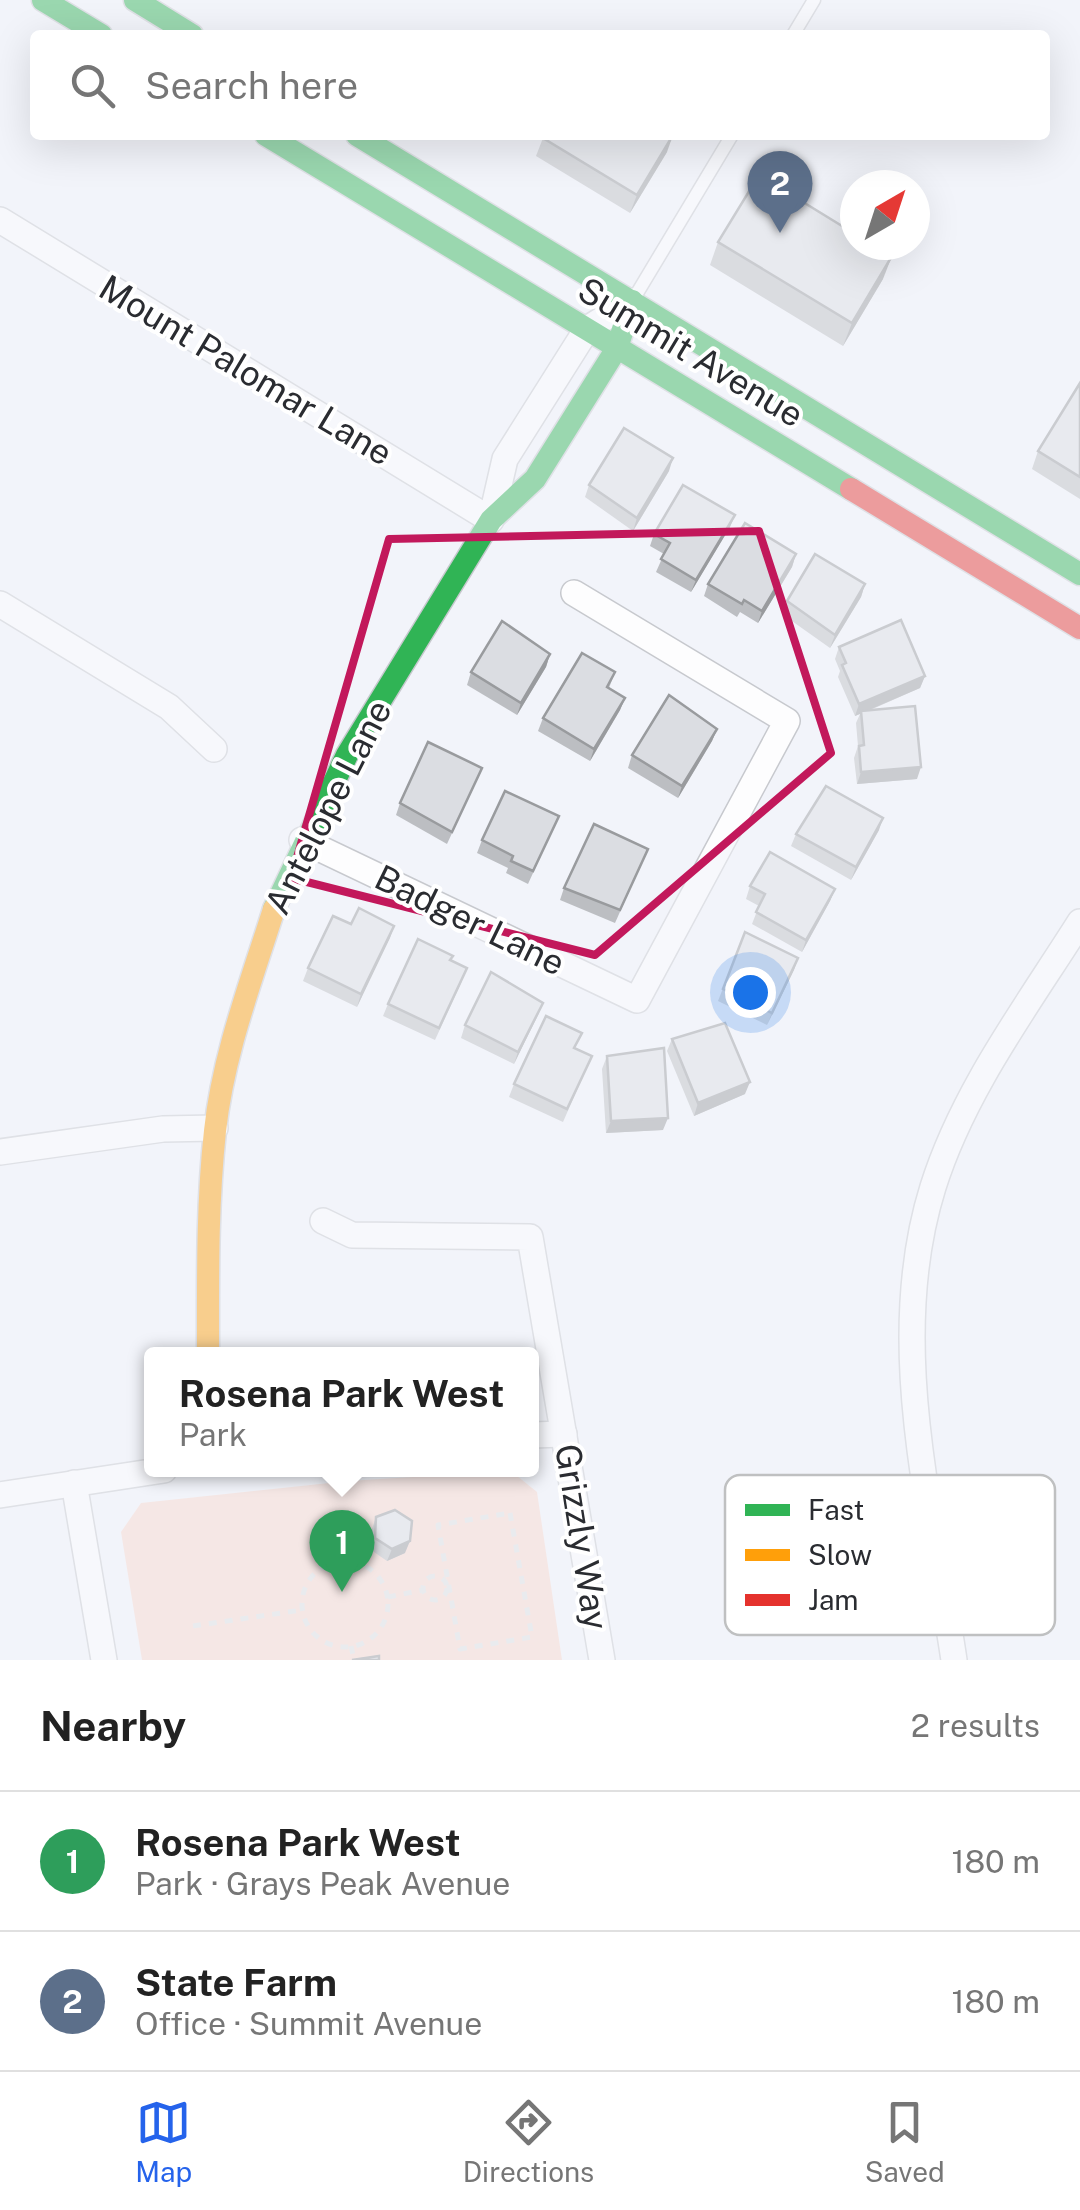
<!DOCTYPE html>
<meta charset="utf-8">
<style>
body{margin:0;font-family:"Public Sans",sans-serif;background:#f6f6f6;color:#222}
.compass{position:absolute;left:840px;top:170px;width:90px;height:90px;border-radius:50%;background:#fff;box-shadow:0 10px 40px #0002;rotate:39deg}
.you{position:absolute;left:750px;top:992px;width:35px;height:35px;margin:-25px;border:8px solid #fff;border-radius:50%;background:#1a73e8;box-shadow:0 0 0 15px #1a73e833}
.badge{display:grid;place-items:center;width:65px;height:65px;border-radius:50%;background:#2563eb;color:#fff;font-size:32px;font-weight:700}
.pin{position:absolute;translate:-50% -82px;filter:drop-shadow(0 2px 5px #0008)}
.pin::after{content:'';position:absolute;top:52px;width:35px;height:30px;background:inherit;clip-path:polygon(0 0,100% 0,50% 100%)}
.popup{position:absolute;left:144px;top:1347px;width:395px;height:130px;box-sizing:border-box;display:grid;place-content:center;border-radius:10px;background:#fff;filter:drop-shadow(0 2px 8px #0005);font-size:32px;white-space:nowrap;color:#767676}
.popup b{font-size:38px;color:#222}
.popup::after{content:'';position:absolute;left:50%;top:100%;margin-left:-20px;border:20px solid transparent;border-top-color:#fff}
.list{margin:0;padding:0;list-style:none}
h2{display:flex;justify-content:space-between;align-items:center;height:130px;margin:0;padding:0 40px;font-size:42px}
h2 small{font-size:32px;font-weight:400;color:#767676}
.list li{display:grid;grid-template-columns:65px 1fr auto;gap:30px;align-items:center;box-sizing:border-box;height:140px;padding:0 40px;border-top:2px solid #e0e0e0}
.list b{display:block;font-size:38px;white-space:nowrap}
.list p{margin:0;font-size:32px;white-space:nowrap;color:#767676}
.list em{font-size:32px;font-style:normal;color:#767676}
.icon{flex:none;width:55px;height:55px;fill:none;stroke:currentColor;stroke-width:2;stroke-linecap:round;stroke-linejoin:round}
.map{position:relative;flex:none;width:1080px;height:1660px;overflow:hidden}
.search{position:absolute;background:#fff;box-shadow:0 10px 40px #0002;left:30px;right:30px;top:30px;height:110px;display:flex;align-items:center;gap:25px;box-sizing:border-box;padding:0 35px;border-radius:10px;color:#767676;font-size:38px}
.sheet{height:410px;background:#fff}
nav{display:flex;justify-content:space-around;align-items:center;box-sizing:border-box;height:140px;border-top:2px solid #e0e0e0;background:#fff;font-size:28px;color:#767676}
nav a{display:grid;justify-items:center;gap:5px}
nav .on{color:#2563eb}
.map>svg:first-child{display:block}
</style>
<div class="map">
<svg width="1080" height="1660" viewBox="0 0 1080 1660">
<rect width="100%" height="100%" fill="#f2f4fa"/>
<polygon fill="#f9d8cd" points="511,1471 537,1492 562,1660 142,1660 121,1532 141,1503 348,1481"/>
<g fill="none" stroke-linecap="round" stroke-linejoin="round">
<g stroke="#c7c9ce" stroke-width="15">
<g id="lane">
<polyline points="793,35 814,0"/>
<polyline points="633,300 732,135"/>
</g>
</g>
<g stroke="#c7c9ce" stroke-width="28">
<g id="street">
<polyline points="0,220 491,520 505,459 587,329 632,301"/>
<polyline points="0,604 169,707 214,749"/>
<polyline points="302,840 637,1000 787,721 574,593"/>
<polyline points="0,1152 163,1129 215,1128"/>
<polyline points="323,1221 352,1235 530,1237 602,1660"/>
<polyline points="532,1435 564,1434"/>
<polyline points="74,1483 104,1660"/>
<polyline points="0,1495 164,1470"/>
<path d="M954,1660C931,1506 885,1340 933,1187C963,1091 1027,1006 1080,922"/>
</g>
</g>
<g stroke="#c7c9ce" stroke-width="25">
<g id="fast">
<polyline points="43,0 101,35"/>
<polyline points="135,0 192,35"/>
<polyline points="266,135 851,489"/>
<polyline points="357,135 1080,574"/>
<polyline points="274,909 347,755 491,520 535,479 617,348 632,301"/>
</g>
</g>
<g stroke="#c7c9ce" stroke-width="25">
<path id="slow" d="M208,1354C208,1280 207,1205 215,1131C223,1055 251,982 274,909"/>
</g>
<g stroke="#c7c9ce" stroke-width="25">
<polyline id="jam" points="851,489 1080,628"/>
</g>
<g stroke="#dedfe0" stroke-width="5" stroke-dasharray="8 8" stroke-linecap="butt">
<polygon points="510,1513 532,1637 460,1649 438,1525"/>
<circle cx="345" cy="1604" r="43"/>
<circle cx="435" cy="1588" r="12"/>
<polyline points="388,1597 423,1590"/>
<polyline points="193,1626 302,1610"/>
<polyline points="351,1646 354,1660"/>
</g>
<use href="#lane" stroke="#fdfdfe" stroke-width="12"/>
<use href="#street" stroke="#fdfdfe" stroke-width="25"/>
<use href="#fast" stroke="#30b455" stroke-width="22"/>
<use href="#slow" stroke="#ff9f0a" stroke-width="22"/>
<use href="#jam" stroke="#e5322d" stroke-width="22"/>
</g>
<g fill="#bcbec2">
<polygon points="543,138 667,152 630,213 536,156"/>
<polygon points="718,242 883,279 843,346 710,265"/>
<polygon points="1080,383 1080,499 1032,469 1038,451"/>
<polygon points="669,471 633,531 585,497 589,485"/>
<polygon points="730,527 691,592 656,572 664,554 650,546 654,534"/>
<polygon points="796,554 792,567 758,623 740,612 737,617 704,596 708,584"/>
<polygon points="865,584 861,597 830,648 782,614 787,601"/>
<polygon points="839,647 925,676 920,688 868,711 917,779 857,784 854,758 858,746 856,723 860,714 855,716 838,677 840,671 835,659"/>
<polygon points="550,654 546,667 517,715 467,685 471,672"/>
<polygon points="615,672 609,688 625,698 620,710 590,761 538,731 543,718"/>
<polygon points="717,729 712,741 678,798 628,768 632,755"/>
<polygon points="482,768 447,844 396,815 400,803"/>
<polygon points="559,816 528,884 506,873 508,868 477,853 482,840"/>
<polygon points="879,830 851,880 791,846 796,834"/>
<polygon points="648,849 615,923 560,900 564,888"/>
<polygon points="750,886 835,889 830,901 802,952 752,924 759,906 746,899"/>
<polygon points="351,924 394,926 357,1007 303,981 308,968"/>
<polygon points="745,932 798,958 767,1025 718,1001"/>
<polygon points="451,960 462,981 435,1040 383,1016 388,1004"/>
<polygon points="543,1003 514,1064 461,1038 465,1025"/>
<polygon points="672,1039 745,1094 694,1116 667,1051"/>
<polygon points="576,1048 592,1056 563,1122 509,1097 514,1084"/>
<polygon points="607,1056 663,1130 606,1133 602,1069"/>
<polygon points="376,1517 405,1553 387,1561 371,1550 372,1529"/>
</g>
<g fill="#999b9e">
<polygon points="673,135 667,152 630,213 637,195"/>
<polygon points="892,256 883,279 843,346 852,323"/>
<polygon points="673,458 669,471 633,531 637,518"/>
<polygon points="735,515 730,527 691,592 696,580"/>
<polygon points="796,554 792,567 758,623 762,611"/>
<polygon points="865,584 861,597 830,648 835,635"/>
<polygon points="550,654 546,667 517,715 521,703"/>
<polygon points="925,676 920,688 855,716 859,704"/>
<polygon points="625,698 620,710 590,761 594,749"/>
<polygon points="717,729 712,741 678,798 682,786"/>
<polygon points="921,767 917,779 857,784 861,772"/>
<polygon points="883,818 879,830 851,880 856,867"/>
<polygon points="835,889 830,901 802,952 806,940"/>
<polygon points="394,926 390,938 357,1007 361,994"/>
<polygon points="798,958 794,970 767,1025 772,1013"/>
<polygon points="543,1003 538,1015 514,1064 518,1052"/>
<polygon points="750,1082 745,1094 694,1116 698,1103"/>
<polygon points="668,1118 663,1130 606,1133 611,1121"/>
<polygon points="410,1541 405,1553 387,1561 392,1549"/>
</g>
<g fill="#dbdde2" stroke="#999b9e" stroke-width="2.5">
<polygon points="545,135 673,135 637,195 543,138"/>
<polygon points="759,175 855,234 855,245 873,245 892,256 852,323 718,242"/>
<polygon points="1080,383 1080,477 1038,451"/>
<polygon points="624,428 673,458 637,518 589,485"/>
<polygon points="683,485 735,515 696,580 661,559 670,543 654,534"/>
<polygon points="745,523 796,554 762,611 744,600 742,604 708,584"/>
<polygon points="815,554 865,584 835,635 787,601"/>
<polygon points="901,620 925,676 859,704 842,665 846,663 839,647"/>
<polygon points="502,621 550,654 521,703 471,672"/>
<polygon points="582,653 615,672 607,687 625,698 594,749 543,718"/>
<polygon points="669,695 717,729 682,786 632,755"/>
<polygon points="915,706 921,767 861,772 859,746 864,745 861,711"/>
<polygon points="428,742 482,768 452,832 400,803"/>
<polygon points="826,786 883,818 856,867 796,834"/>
<polygon points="505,791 559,816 533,871 511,861 513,856 482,840"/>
<polygon points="594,824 648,849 620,910 564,888"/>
<polygon points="770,852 835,889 806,940 756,912 765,894 750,886"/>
<polygon points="359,908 394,926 361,994 308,968 333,916 351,924"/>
<polygon points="745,932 798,958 772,1013 723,989"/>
<polygon points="418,939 453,956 450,960 467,968 439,1028 388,1004"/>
<polygon points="491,972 543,1003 518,1052 465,1025"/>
<polygon points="546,1016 582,1033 574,1048 592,1056 567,1109 514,1084"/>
<polygon points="725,1023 750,1082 698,1103 672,1039"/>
<polygon points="664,1048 668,1118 611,1121 607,1056"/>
<polygon points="395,1510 412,1521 410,1541 392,1549 375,1538 376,1517"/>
<polygon points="379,1656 379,1660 352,1660"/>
</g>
<path d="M0 0H1080V1660H0ZM759,531L831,753L595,955L291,878L389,539Z" fill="#f2f4fa" fill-opacity=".55" fill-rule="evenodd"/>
<path fill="none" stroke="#c2185b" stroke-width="8" stroke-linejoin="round" d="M759,531L831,753L595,955L291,878L389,539Z"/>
<g text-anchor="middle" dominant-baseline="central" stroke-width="8" stroke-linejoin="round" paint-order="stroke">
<g font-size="35" fill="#2a2c31" stroke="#fff">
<text transform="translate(691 352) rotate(31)">Summit Avenue</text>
<text transform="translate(246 370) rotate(31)">Mount Palomar Lane</text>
<text transform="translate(328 807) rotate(-63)">Antelope Lane</text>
<text transform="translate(470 920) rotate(26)">Badger Lane</text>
<text transform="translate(582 1537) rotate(81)">Grizzly Way</text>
</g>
</g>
<rect x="725" y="1475" width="330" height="160" rx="15" fill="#fff" stroke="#bfc0c1" stroke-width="2.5"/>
<rect x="745" y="1504" width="45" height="12" fill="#30b455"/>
<rect x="745" y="1549" width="45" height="12" fill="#ff9f0a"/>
<rect x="745" y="1594" width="45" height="12" fill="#e5322d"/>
<g font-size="28" fill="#2a2c31">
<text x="808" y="1520">Fast</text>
<text x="808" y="1565">Slow</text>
<text x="808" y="1610">Jam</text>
</g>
</svg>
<svg class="compass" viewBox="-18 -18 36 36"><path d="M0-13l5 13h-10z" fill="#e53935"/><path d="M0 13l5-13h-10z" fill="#767676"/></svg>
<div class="you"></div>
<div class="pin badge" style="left:342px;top:1592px;background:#2e9e5b">1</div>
<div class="popup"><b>Rosena Park West</b>Park</div>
<div class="pin badge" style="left:780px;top:233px;background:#5c6f8a">2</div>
<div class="search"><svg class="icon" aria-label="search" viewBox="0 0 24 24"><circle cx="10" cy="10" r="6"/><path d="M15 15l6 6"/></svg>Search here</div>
</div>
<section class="sheet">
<h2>Nearby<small>2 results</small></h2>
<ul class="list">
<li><span class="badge" style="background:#2e9e5b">1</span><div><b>Rosena Park West</b><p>Park · Grays Peak Avenue</p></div><em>180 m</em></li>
<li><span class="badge" style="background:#5c6f8a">2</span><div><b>State Farm</b><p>Office · Summit Avenue</p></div><em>180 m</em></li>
</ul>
</section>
<nav>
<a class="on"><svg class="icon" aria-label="map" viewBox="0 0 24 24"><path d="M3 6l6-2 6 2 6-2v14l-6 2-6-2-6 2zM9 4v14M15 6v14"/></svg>Map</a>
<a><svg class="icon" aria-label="directions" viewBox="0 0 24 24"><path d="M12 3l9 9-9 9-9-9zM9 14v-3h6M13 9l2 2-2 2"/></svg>Directions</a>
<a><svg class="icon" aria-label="saved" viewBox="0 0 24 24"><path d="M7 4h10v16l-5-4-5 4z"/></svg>Saved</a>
</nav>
